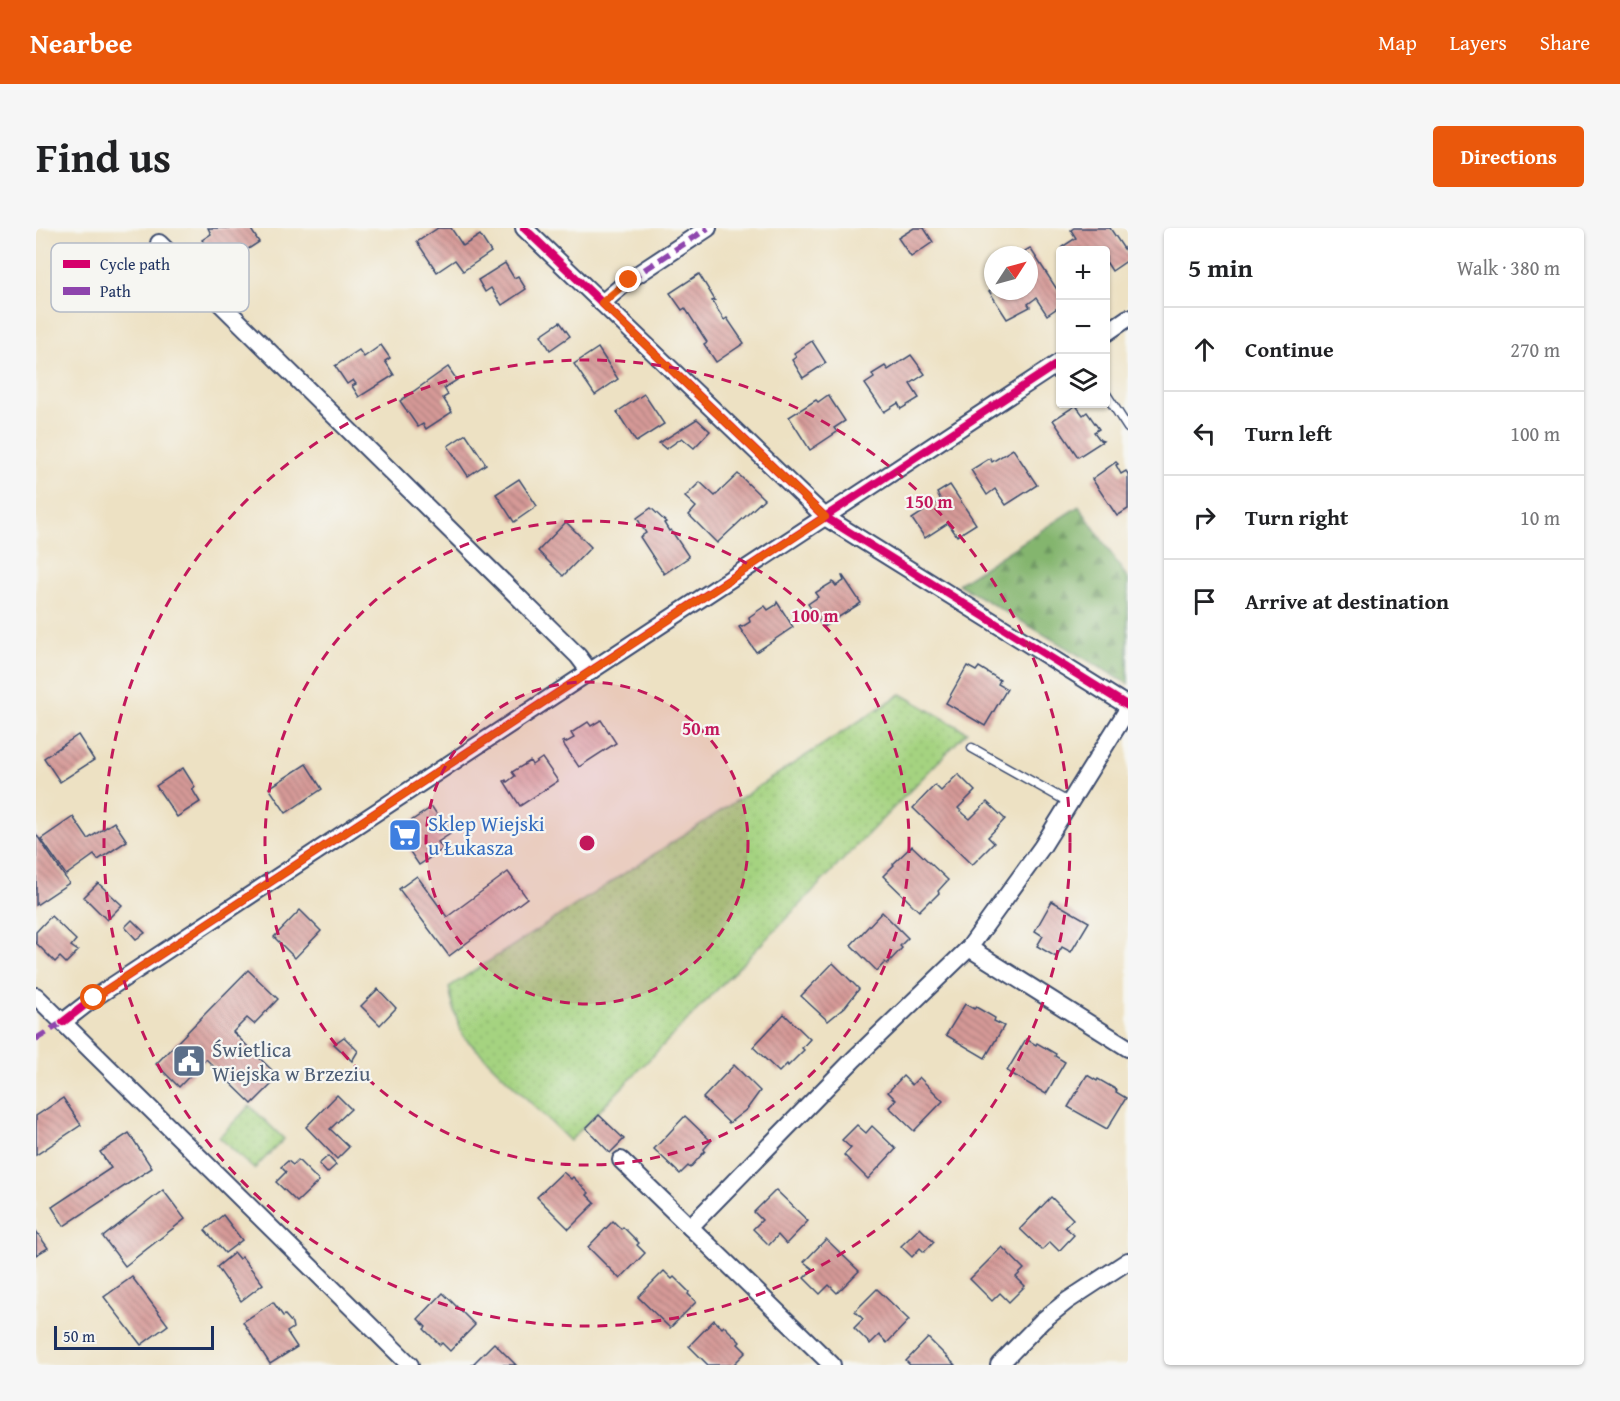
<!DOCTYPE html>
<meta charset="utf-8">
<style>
body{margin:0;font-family:"Gentium Book Plus",serif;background:#f6f6f6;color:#202124}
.controls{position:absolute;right:18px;top:18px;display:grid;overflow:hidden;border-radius:6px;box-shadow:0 2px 4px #0004}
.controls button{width:54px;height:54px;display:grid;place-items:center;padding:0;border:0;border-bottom:2px solid #e0e0e0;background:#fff;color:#202124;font:30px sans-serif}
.compass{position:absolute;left:948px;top:18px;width:54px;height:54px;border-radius:50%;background:#fff;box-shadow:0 2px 4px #0004;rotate:54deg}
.scale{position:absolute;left:18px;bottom:15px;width:160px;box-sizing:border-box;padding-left:6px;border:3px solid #1b2f5e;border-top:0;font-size:16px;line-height:21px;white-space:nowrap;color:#1b2f5e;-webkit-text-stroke:4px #f6f6f2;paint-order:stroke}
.stop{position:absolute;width:18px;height:18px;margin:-14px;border:4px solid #ea580c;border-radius:50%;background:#fff}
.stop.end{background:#ea580c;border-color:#fff;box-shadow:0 2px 6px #0008}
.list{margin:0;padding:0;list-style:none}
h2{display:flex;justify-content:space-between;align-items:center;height:78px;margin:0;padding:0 24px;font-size:26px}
h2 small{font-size:20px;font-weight:400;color:#757577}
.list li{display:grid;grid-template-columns:39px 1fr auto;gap:18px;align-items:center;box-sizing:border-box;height:84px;padding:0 24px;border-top:2px solid #e0e0e0}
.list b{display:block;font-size:22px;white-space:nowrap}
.list em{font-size:20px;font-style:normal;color:#757577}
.icon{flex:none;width:33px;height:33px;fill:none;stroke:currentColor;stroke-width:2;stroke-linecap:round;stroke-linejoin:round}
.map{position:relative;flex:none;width:1092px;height:1137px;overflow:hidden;border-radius:6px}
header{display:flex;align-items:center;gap:36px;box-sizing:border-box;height:84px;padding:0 30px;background:#ea580c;color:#fff}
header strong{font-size:28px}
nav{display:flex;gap:33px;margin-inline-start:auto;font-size:21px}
.intro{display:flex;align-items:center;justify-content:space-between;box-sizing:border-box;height:144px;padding:0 36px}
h1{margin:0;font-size:42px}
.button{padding:15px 27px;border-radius:6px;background:#ea580c;color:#fff;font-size:21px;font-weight:700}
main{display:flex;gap:36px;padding:0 36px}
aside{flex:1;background:#fff;border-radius:6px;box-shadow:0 2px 4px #0004}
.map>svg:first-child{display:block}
</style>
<header>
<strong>Nearbee</strong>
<nav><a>Map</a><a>Layers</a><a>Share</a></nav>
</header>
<div class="intro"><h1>Find us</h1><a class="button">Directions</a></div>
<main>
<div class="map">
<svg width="1092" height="1137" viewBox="0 0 1092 1137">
<defs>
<pattern id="grass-dots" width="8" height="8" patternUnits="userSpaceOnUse" patternTransform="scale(1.5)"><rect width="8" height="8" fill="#a5d380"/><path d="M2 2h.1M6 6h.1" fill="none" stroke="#8db571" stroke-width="1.8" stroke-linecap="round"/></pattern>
<pattern id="forest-firs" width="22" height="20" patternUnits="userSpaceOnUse" patternTransform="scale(1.5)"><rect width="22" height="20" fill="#84b56e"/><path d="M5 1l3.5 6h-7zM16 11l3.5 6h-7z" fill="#6b945e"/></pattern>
<pattern id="building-back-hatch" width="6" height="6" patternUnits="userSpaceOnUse" patternTransform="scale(1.5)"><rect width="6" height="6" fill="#d69a97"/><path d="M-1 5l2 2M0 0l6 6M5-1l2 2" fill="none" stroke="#ad7e7e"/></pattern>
</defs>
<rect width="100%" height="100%" fill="#f6f6f2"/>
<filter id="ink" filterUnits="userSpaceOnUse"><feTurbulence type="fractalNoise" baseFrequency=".0167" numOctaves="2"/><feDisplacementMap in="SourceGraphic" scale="12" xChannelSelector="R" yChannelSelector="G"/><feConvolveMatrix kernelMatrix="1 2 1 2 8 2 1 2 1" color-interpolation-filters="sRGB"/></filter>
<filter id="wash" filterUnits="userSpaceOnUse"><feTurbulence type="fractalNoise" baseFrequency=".008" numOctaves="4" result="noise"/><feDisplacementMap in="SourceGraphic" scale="24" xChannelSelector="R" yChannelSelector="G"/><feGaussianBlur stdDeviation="1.35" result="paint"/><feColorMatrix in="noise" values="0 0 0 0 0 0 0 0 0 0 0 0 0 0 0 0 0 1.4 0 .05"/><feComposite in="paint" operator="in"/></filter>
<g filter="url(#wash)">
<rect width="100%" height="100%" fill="#ede1c3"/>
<g fill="url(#grass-dots)" stroke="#60816f" stroke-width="1.5">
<polygon points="865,466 931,504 534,913 427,808 418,782 413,759"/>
<polygon points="214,878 248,911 218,941 183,909"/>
</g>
<polygon fill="url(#forest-firs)" stroke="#507266" stroke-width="1.5" points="1043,278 1092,351 1092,456 922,356"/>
<g id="blocks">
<g fill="url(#building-back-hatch)">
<polygon points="172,0 214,0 223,14 194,33 189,26 179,32 166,12 175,6"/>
<polygon points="402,0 415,0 427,18 444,7 455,24 427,43 419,32 401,44 381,14"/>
<polygon points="878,0 888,0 897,14 875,29 862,10"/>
<polygon points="1038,0 1074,0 1092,27 1092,32 1076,43 1071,35 1070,36 1070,22 1028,22 1026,19 1040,10 1035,2"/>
<polygon points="994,20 1024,66 1024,78 1011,87 1000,70 992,76 994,79 971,91 953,63 957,60 957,63 993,63 993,27 982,27"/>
<polygon points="469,35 478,50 482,48 490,61 466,77 455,60 449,64 442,52"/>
<polygon points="663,46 679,72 676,73 688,92 691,90 708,115 680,134 668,116 671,114 649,80 646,82 634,65"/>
<polygon points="524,94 534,108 514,122 505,107"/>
<polygon points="776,113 790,135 767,150 756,132 760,129 758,125"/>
<polygon points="345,117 354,130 349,133 358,147 323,169 316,158 320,156 317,152 311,156 299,138 323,122 328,129"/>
<polygon points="562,120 582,151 559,167 538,136"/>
<polygon points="875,127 889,146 874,156 883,170 865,181 862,175 848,184 829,156 838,150 836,146 849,138 852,142"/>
<polygon points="412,139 421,152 408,160 412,167 407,170 416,184 390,201 387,196 382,199 364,173"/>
<polygon points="608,166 628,196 600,214 581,184"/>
<polygon points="792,167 809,193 798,200 801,204 774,222 753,189 780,172 782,174"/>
<polygon points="1042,176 1043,178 1041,179 1047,187 1051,184 1063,201 1058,204 1064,212 1067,213 1042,229 1017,192"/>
<polygon points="661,191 674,203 658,220 646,210 630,221 623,215"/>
<polygon points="430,206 450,236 432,248 412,218"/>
<polygon points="977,221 1001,257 970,277 959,261 951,267 935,242 954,230 956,234"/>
<polygon points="1080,234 1082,236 1080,237 1085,246 1090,243 1092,246 1092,281 1081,288 1056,251"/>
<polygon points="702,246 728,271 681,315 653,287 660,279 649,269 664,254 679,268"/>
<polygon points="483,251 501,278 478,294 460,266"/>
<polygon points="914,257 940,296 921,308 912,295 889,310 876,291 905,272 901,265"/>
<polygon points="615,280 630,294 628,295 633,303 635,302 653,329 628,346 604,309 610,305 601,290"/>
<polygon points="530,294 555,319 527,348 502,323"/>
<polygon points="806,348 807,348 825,375 787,399 772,376 782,369 779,365 797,354 800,358 808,353"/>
<polygon points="741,374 757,399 720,424 703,399 705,398 706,399 714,394 713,389 729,378 732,382 740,377"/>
<polygon points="931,438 940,443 943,439 964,452 962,456 971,461 949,498 910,475"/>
<polygon points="565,492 580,515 543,539 526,514 528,513 529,515 538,510 535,505 552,494 555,498"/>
<polygon points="42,507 58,532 24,554 8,530"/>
<polygon points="506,530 522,553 484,578 468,553 470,552 471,554 479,548 476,544 494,533 496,537"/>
<polygon points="270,536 286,561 250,585 233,560"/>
<polygon points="147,540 159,559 156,561 164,574 141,589 120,558"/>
<polygon points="922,546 939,563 922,580 928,586 934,591 951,574 969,591 952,609 958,615 936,637 877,580 899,557 905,563"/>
<polygon points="396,579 414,606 402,614 407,621 383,637 360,603"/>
<polygon points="37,589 52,611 78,594 91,613 62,632 58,627 30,647 5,611"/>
<polygon points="0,606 33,655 0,677"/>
<polygon points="876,618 912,652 902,663 903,665 895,673 894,672 883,683 847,648 858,637 857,636"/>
<polygon points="472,644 491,670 413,728 363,661 381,648 411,689"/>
<polygon points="62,655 86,677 71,692 48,669"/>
<polygon points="1016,673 1053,694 1035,724 1026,719 1020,729 1001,718 1007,708 999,703"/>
<polygon points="264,682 285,703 259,730 238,709"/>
<polygon points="846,684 872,710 864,718 866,720 851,736 849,734 841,743 815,717"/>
<polygon points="15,688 40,712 35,718 42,723 30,735 24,729 19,734 0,715 0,704"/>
<polygon points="96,692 109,705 100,711 89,699"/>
<polygon points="797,735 823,761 809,779 792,793 765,768"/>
<polygon points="212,742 242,771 218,796 211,790 197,804 243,849 216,876 170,831 143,859 120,836"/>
<polygon points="342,761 360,780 344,797 325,778"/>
<polygon points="929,776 938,781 940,779 959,790 958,793 968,798 949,830 910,807"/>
<polygon points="748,786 774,811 766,820 768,822 752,838 751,836 743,844 717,819"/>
<polygon points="308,809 322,823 316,833 298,816"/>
<polygon points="990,811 1000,817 1001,815 1020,826 1019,828 1029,834 1010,866 971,843"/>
<polygon points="698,837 724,863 711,881 693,895 667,870"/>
<polygon points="1051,847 1061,853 1062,851 1081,862 1080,864 1090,870 1071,901 1032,879"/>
<polygon points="867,848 876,857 883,849 907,873 878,903 853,879 860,872 852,864"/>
<polygon points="301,867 315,881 294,901 313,919 301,931 270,899"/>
<polygon points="27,870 45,897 0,927 0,888"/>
<polygon points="563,887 588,911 574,925 550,900"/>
<polygon points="649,888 675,913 668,921 669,923 654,940 652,938 644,946 618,921"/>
<polygon points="821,897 830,905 836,898 860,921 832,951 808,927 815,920 806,912"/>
<polygon points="93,905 116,940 28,998 16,979 75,940 64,924"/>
<polygon points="292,928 300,937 291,945 283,936"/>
<polygon points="262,932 283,953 261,974 240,954 250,944 245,939 252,933 257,937"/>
<polygon points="527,944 535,951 537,949 553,965 551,967 559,975 533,1001 501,969"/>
<polygon points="127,962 149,991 89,1038 67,1009"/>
<polygon points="740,962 772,993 750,1016 742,1007 733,1017 717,1001 726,992 718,984"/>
<polygon points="1015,969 1037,991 1029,999 1038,1007 1023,1023 1014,1014 1006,1022 984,1001"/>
<polygon points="187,987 206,1012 189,1025 169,1002"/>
<polygon points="577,993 585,1001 587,999 603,1015 601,1017 609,1025 584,1051 552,1019"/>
<polygon points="884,1000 898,1014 888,1024 884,1020 876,1029 865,1018"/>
<polygon points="0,1003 12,1020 0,1027"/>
<polygon points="790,1011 823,1043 801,1065 793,1057 784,1066 768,1050 777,1041 768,1034"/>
<polygon points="966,1019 988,1041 980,1049 989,1058 973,1074 964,1065 956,1073 934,1051"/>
<polygon points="198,1025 203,1031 206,1029 227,1056 205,1073 181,1039"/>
<polygon points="628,1043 636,1051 638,1049 653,1064 652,1066 660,1074 634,1100 602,1069"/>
<polygon points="96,1049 132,1097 105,1117 68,1069"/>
<polygon points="841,1061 873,1092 851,1115 843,1107 834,1116 818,1100 827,1091 819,1083"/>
<polygon points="407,1065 439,1097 414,1123 406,1115 404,1117 388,1101 390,1099 382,1091"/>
<polygon points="237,1074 247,1088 249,1087 256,1095 257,1100 251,1104 261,1119 234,1136 207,1094"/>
<polygon points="678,1092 686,1100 688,1098 704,1114 702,1116 710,1124 697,1137 672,1137 653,1118"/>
<polygon points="892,1110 919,1137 874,1137 870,1133"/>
<polygon points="458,1115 480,1137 436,1137"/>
</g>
</g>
</g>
<g filter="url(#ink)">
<use href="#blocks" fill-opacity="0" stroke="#3a4a6d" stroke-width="1.5"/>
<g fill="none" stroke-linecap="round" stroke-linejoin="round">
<g stroke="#3a4a6d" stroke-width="11">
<g id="lane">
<polyline points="1070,166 1092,200"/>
<polyline points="936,520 1034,575"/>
</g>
</g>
<g stroke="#3a4a6d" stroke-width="20">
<g id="street">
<polyline points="488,0 789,289 1092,478"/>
<polyline points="123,15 542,428 554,444"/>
<polyline points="566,75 593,52 672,0"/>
<polyline points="1070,105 1092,90"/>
<polyline points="1092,481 1006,619 933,720 1092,820"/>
<polyline points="0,768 374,1137"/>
<polyline points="27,794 58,770 1024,134"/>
<polyline points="585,932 796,1137"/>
<polyline points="654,999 818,831 933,720"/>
<polyline points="963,1137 1006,1093 1031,1073 1092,1033"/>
</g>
</g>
<use href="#lane" stroke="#fff" stroke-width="8"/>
<use href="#street" stroke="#fff" stroke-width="16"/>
<g stroke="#8e44ad" stroke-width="6" stroke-dasharray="12 6" stroke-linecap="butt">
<polyline points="566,75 593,52 672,0"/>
<polyline points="0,811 27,794"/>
</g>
<g stroke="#f6f6f2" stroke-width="11">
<g id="cycleway">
<polyline points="488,0 789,289 1092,478"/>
<polyline points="27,794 58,770 1024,134"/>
</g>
</g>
<use href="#cycleway" stroke="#d6006c" stroke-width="8"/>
</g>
</g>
<g fill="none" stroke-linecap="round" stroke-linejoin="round" filter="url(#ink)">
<polyline stroke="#ea580c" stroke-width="8" points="58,770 789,289 566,75 593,52"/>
</g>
<circle cx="551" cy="615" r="161" fill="#c2185b" fill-opacity=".12"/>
<g fill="none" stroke="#c2185b" stroke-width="3" stroke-dasharray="10 8">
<circle cx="551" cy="615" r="161"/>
<circle cx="551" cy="615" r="322"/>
<circle cx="551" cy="615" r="483"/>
</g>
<defs>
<g id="supermarket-square" transform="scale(1.725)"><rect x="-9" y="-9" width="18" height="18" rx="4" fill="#3f7fe0" stroke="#f6f6f2"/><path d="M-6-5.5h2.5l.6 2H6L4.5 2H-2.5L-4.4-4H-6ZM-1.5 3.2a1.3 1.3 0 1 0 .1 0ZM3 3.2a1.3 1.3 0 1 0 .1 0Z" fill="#fff"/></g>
<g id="civic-square" transform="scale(1.725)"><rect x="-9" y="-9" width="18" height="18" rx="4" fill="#5c6f8a" stroke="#f6f6f2"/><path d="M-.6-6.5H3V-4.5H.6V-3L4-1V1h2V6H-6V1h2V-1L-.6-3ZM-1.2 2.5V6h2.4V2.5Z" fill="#fff"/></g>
</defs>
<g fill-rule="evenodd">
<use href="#supermarket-square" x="369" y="607"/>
<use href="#civic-square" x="153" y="833"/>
</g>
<g text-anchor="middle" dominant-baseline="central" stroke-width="4.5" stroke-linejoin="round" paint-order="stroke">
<g font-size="21" fill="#366cbe" stroke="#f6f6f2" text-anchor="start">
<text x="392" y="595">Sklep Wiejski<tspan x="392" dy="24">u Łukasza</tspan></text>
</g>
<g font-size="21" fill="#4e5e75" stroke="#f6f6f2" text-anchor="start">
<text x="176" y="821">Świetlica<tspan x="176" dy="24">Wiejska w Brzeziu</tspan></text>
</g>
</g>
<rect x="15" y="15" width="198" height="69" rx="9" fill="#f6f6f2" stroke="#b4bac6" stroke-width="1.5"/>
<rect x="27" y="32" width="27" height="8" fill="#d6006c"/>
<rect x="27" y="59" width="27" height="8" fill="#8e44ad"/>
<g font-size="16" fill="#1b2f5e">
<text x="64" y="42">Cycle path</text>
<text x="64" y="69">Path</text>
</g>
<circle cx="551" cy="615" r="9" fill="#c2185b" stroke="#f6f6f2" stroke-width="3"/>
<g font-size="18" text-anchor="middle" font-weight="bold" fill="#c2185b" stroke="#f6f6f2" stroke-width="4.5" stroke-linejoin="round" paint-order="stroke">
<text x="893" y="280">150 m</text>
<text x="779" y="394">100 m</text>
<text x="665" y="507">50 m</text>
</g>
</svg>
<div class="controls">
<button>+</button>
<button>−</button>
<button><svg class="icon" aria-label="layers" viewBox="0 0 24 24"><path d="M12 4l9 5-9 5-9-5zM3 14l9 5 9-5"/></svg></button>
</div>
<svg class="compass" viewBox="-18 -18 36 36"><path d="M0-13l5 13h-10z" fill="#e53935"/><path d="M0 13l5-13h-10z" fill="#757577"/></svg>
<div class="scale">50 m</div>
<div class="stop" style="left:58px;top:770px"></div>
<div class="stop end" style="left:593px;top:52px"></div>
</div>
<aside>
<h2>5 min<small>Walk · 380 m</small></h2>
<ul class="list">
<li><svg class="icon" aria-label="ahead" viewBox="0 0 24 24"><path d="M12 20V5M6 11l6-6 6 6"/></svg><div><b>Continue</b></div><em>270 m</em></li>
<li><svg class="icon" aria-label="left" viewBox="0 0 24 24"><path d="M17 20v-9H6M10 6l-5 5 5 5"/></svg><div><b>Turn left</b></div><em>100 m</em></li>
<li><svg class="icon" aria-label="right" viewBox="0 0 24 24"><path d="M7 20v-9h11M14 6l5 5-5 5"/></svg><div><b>Turn right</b></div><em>10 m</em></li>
<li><svg class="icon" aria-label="arrive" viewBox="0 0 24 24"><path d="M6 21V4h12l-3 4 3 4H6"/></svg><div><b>Arrive at destination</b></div></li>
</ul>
</aside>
</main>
